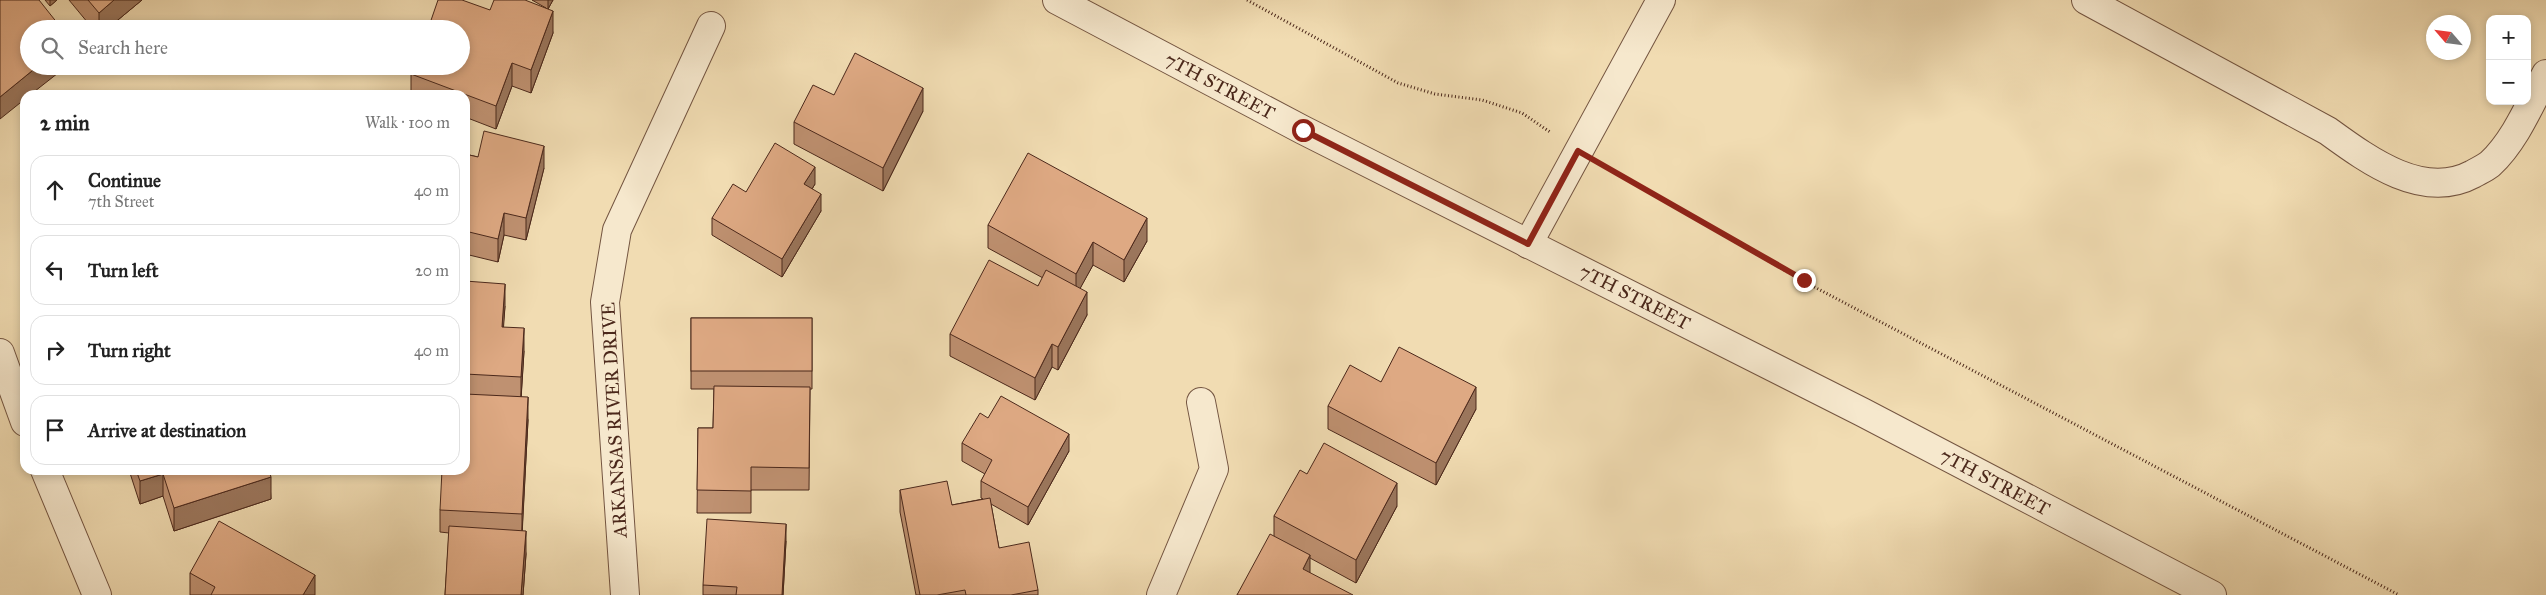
<!DOCTYPE html>
<meta charset="utf-8">
<style>
body{margin:0;font-family:"IM FELL Great Primer",serif;background:#f6f6f6;color:#222}
.controls{position:absolute;right:15px;top:15px;display:grid;overflow:hidden;border-radius:10px;box-shadow:0 2px 8px #0003}
.controls button{width:45px;height:45px;display:grid;place-items:center;padding:0;border:0;border-bottom:1px solid #e0e0e0;background:#fff;color:#222;font:25px sans-serif}
.compass{position:absolute;left:2426px;top:15px;width:45px;height:45px;border-radius:50%;background:#fff;box-shadow:0 2px 8px #0003;rotate:298deg}
.stop{position:absolute;width:15px;height:15px;margin:-11px;border:4px solid #8f2418;border-radius:50%;background:#fff}
.stop.end{background:#8f2418;border-color:#fff;box-shadow:0 1px 5px #0008}
.list{margin:0;padding:0;list-style:none}
h2{display:flex;justify-content:space-between;align-items:center;height:65px;margin:0;padding:0 20px;font-size:21px}
h2 small{font-size:16px;font-weight:400;color:#767676}
.list li{display:grid;grid-template-columns:32px 1fr auto;gap:15px;align-items:center;box-sizing:border-box;height:70px;margin:0 10px 10px;padding:0 10px;border:1px solid #e0e0e0;border-radius:15px}
.list b{display:block;font-size:19px;white-space:nowrap}
.list p{margin:0;font-size:16px;white-space:nowrap;color:#767676}
.list em{font-size:16px;font-style:normal;color:#767676}
.icon{flex:none;width:28px;height:28px;fill:none;stroke:currentColor;stroke-width:2;stroke-linecap:round;stroke-linejoin:round}
.map{position:relative;flex:none;width:2546px;height:595px;overflow:hidden}
.search{position:absolute;background:#fff;box-shadow:0 2px 8px #0003;left:20px;top:20px;width:450px;height:55px;display:flex;align-items:center;gap:12px;box-sizing:border-box;padding:0 18px;border-radius:28px;color:#767676;font-size:19px}
.panel{position:absolute;background:#fff;box-shadow:0 2px 8px #0003;left:20px;top:90px;width:450px;height:385px;border-radius:15px}
.map>svg:first-child{display:block}
</style>
<div class="map">
<svg width="2546" height="595" viewBox="0 0 2546 595">
<rect width="100%" height="100%" fill="#f1dcb2"/>
<filter id="stains"><feTurbulence type="fractalNoise" baseFrequency=".004" numOctaves="4"/><feColorMatrix values="0 0 0 0 .2 0 0 0 0 .09 0 0 0 0 .02 0 0 0 .5 -.17"/></filter>
<radialGradient id="worn" r=".72"><stop offset=".6" stop-color="#630" stop-opacity="0"/><stop offset="1" stop-color="#630" stop-opacity=".3"/></radialGradient>
<g fill="none" stroke-linecap="round" stroke-linejoin="round">
<g stroke="#745541" stroke-width="30">
<g id="minor">
<path d="M2086,0L2328,131C2368,160 2423,201 2473,174C2478,171 2485,168 2490,164C2515,141 2530,104 2546,74"/>
<polyline points="1528,244 1661,0"/>
<polyline points="0,353 25,422"/>
<polyline points="45,470 97,595"/>
<polyline points="625,595 605,302 617,230 711,26"/>
<polyline points="1161,595 1214,469 1201,402"/>
</g>
</g>
<g stroke="#745541" stroke-width="30">
<polyline id="tertiary" points="1057,0 1303,130 1862,412 2212,595"/>
</g>
<g stroke="#4b281b" stroke-width="3" stroke-dasharray="1 2.5" stroke-linecap="butt">
<polyline points="1247,0 1398,83 1435,94 1482,100 1522,113 1550,132"/>
<polyline points="1608,168 1803,281 2399,595"/>
</g>
<use href="#minor" stroke="#f6e8cd" stroke-width="28"/>
<use href="#tertiary" stroke="#f6e8cd" stroke-width="28"/>
</g>
<g fill="#bf9171" stroke="#4b281b">
<polygon points="45,0 57,0 50,6"/>
<polygon points="69,0 142,0 107,29 93,29"/>
<polygon points="532,0 553,0 548,9 553,33 531,93 512,86 496,129 465,117 465,95 411,95 411,74 490,10 546,8"/>
<polygon points="834,95 923,111 883,191 794,144 794,122"/>
<polygon points="465,154 478,157 544,168 526,240 504,235 498,262 465,254"/>
<polygon points="815,184 812,189 821,211 782,277 712,235 712,218 746,192"/>
<polygon points="988,225 1147,241 1124,282 1093,265 1080,288 1087,315 1058,370 1052,367 1035,400 950,356 950,334 1038,286 1043,278 988,248"/>
<polygon points="465,281 505,306 503,327 524,351 521,397 528,420 522,531 526,554 523,595 445,595 449,533 440,532 440,510 465,470"/>
<polygon points="691,318 812,318 812,389 810,389 809,490 751,490 751,513 697,513 698,428 713,428 714,389 691,389"/>
<polygon points="1381,382 1476,409 1436,485 1328,429 1328,406"/>
<polygon points="988,418 1069,451 1028,525 991,504 999,548 1038,590 1038,595 916,595 900,512 900,490 952,505 983,499 981,498 981,481 985,474 962,461 962,443"/>
<polygon points="129,470 269,470 271,499 174,531 163,496 140,504"/>
<polygon points="1307,474 1397,506 1356,583 1310,558 1237,595 1274,536 1274,516"/>
<polygon points="786,541 783,595 703,595 703,585"/>
<polygon points="190,573 315,595 190,595"/>
</g>
<g fill="#9b765c" stroke="#4b281b">
<polygon points="50,0 57,0 50,6"/>
<polygon points="114,0 142,0 107,29 99,29 99,13"/>
<polygon points="548,0 553,0 548,9"/>
<polygon points="553,11 553,33 531,93 531,70"/>
<polygon points="512,63 512,86 496,129 496,106"/>
<polygon points="38,66 67,66 30,95 25,95 25,99 0,119 0,97"/>
<polygon points="923,88 923,111 883,191 883,168"/>
<polygon points="544,146 544,168 526,240 526,218"/>
<polygon points="815,167 815,184 804,202 804,184"/>
<polygon points="821,194 821,211 782,277 782,259"/>
<polygon points="504,213 504,235 498,262 498,239"/>
<polygon points="1147,218 1147,241 1124,282 1124,260"/>
<polygon points="1093,242 1093,265 1076,296 1076,274"/>
<polygon points="505,284 505,306 502,349 502,327"/>
<polygon points="1087,292 1087,315 1058,370 1058,347"/>
<polygon points="524,328 524,351 521,400 521,377"/>
<polygon points="1052,344 1052,367 1035,400 1035,378"/>
<polygon points="1476,387 1476,409 1436,485 1436,463"/>
<polygon points="528,397 528,420 522,536 522,514"/>
<polygon points="1069,434 1069,451 1028,525 1028,507"/>
<polygon points="163,474 163,496 140,504 140,481"/>
<polygon points="271,477 271,499 174,531 174,508"/>
<polygon points="1397,483 1397,506 1356,583 1356,560"/>
<polygon points="786,524 786,541 783,595 782,595"/>
<polygon points="526,531 526,554 523,595 521,595"/>
<polygon points="1310,555 1310,577 1303,569"/>
<polygon points="315,575 315,595 303,595"/>
</g>
<g fill="#dea983" stroke="#4b281b">
<polygon points="0,0 39,0 62,29 29,29 29,66 38,66 0,97"/>
<polygon points="88,0 114,0 99,13"/>
<polygon points="438,0 462,0 490,10 494,0 525,0 553,11 531,70 512,63 496,106 411,74 414,66 461,66 461,29 428,29"/>
<polygon points="855,53 923,88 883,168 794,122 813,85 834,95"/>
<polygon points="484,131 544,146 526,218 504,213 498,239 465,231 465,154 478,157"/>
<polygon points="775,143 815,167 804,184 821,194 782,259 712,218 733,184 746,192"/>
<polygon points="1028,153 1147,218 1124,260 1093,242 1076,274 988,225"/>
<polygon points="989,260 1038,286 1046,270 1087,292 1058,347 1052,344 1035,378 950,334"/>
<polygon points="465,281 505,284 502,327 524,328 521,377 465,374"/>
<rect x="691" y="318" width="121" height="53"/>
<polygon points="1399,347 1476,387 1436,463 1328,406 1350,365 1381,382"/>
<polygon points="714,386 810,387 809,468 751,467 751,491 697,490 698,428 713,428"/>
<polygon points="465,394 528,397 522,514 440,510 442,470 465,470"/>
<polygon points="1001,396 1069,434 1028,507 981,481 992,460 962,443 980,413 988,418"/>
<polygon points="1324,443 1397,483 1356,560 1274,516 1300,470 1307,474"/>
<polygon points="136,470 269,470 271,477 174,508 163,474 140,481"/>
<polygon points="947,481 952,505 990,498 999,548 1029,542 1038,590 1011,595 966,595 965,590 937,595 920,595 900,490"/>
<polygon points="707,519 786,524 782,595 736,595 737,587 703,585"/>
<polygon points="219,521 315,575 303,595 211,595 215,587 190,573"/>
<polygon points="449,526 526,531 521,595 445,595"/>
<polygon points="1270,534 1310,555 1303,569 1353,595 1237,595"/>
</g>
<g fill="none" stroke-linecap="round" stroke-linejoin="round">
<polyline stroke="#8f2418" stroke-width="6" points="1303,130 1528,244 1578,151 1804,280"/>
</g>
<g text-anchor="middle" dominant-baseline="central" stroke-width="4" stroke-linejoin="round" paint-order="stroke">
<g font-size="19" fill="#4b281b" stroke="#f6e8cd">
<text transform="translate(1220 86) rotate(28)">7TH STREET</text>
<text transform="translate(1635 297) rotate(27)">7TH STREET</text>
<text transform="translate(614 420) rotate(-93)">ARKANSAS RIVER DRIVE</text>
<text transform="translate(1995 482) rotate(28)">7TH STREET</text>
</g>
</g>
<rect width="100%" height="100%" filter="url(#stains)"/>
<rect width="100%" height="100%" fill="url(#worn)"/>
</svg>
<div class="controls">
<button>+</button>
<button>−</button>
</div>
<svg class="compass" viewBox="-18 -18 36 36"><path d="M0-13l5 13h-10z" fill="#e53935"/><path d="M0 13l5-13h-10z" fill="#767676"/></svg>
<div class="stop" style="left:1303px;top:130px"></div>
<div class="stop end" style="left:1804px;top:280px"></div>
<div class="search"><svg class="icon" aria-label="search" viewBox="0 0 24 24"><circle cx="10" cy="10" r="6"/><path d="M15 15l6 6"/></svg>Search here</div>
<section class="panel">
<h2>2 min<small>Walk · 100 m</small></h2>
<ul class="list">
<li><svg class="icon" aria-label="ahead" viewBox="0 0 24 24"><path d="M12 20V5M6 11l6-6 6 6"/></svg><div><b>Continue</b><p>7th Street</p></div><em>40 m</em></li>
<li><svg class="icon" aria-label="left" viewBox="0 0 24 24"><path d="M17 20v-9H6M10 6l-5 5 5 5"/></svg><div><b>Turn left</b></div><em>20 m</em></li>
<li><svg class="icon" aria-label="right" viewBox="0 0 24 24"><path d="M7 20v-9h11M14 6l5 5-5 5"/></svg><div><b>Turn right</b></div><em>40 m</em></li>
<li><svg class="icon" aria-label="arrive" viewBox="0 0 24 24"><path d="M6 21V4h12l-3 4 3 4H6"/></svg><div><b>Arrive at destination</b></div></li>
</ul>
</section>
</div>
